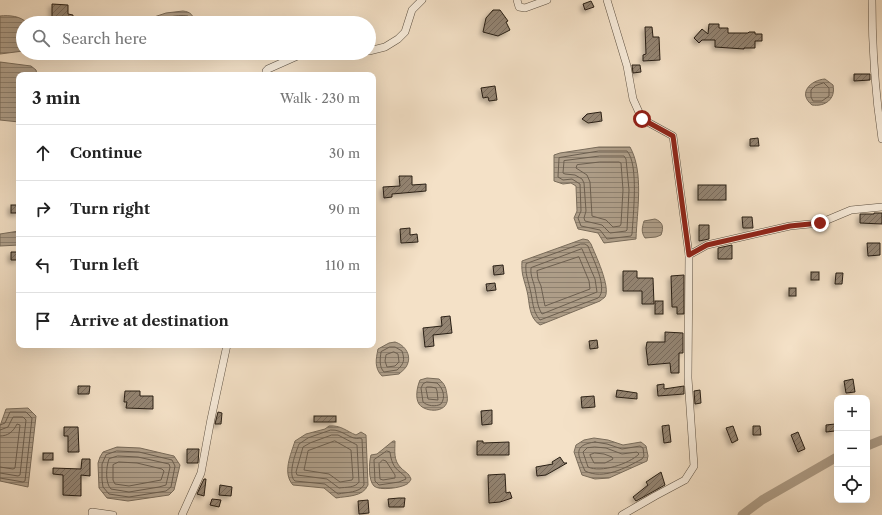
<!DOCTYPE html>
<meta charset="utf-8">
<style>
body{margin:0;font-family:"Libre Caslon Text",serif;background:#f2f2f2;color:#222}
.controls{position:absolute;right:12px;bottom:12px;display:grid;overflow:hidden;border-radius:8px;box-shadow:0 4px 16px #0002}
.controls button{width:36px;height:36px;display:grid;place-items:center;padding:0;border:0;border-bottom:1px solid #e0e0e0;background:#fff;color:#222;font:20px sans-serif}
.stop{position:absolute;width:12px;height:12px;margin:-9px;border:3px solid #8f2418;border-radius:50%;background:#fff}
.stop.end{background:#8f2418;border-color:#fff;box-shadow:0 1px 4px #0008}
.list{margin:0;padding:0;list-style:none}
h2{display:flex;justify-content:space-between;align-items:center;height:52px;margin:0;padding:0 16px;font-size:17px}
h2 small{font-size:13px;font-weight:400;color:#767676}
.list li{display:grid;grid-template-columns:26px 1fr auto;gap:12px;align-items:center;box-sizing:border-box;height:56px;padding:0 16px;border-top:1px solid #e0e0e0}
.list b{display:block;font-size:15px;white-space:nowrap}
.list em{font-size:13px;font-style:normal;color:#767676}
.icon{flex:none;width:22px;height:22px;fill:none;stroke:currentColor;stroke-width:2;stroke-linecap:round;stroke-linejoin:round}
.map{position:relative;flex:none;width:882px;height:515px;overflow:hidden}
.search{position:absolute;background:#fff;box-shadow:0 4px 16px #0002;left:16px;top:16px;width:360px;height:44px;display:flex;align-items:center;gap:10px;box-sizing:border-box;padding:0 14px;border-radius:22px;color:#767676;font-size:15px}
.panel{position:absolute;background:#fff;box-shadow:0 4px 16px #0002;left:16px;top:72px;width:360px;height:276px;border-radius:8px}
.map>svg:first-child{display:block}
</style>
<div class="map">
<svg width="882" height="515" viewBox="0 0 882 515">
<defs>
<pattern id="water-rules" width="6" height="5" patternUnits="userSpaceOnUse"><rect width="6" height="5" fill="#af9f8a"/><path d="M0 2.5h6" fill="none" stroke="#8e8170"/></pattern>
<pattern id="building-hatch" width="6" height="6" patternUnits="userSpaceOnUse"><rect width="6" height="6" fill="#938472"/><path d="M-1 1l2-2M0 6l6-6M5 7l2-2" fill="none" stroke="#786b5c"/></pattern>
<filter id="shadow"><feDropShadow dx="-3" dy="3" stdDeviation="2" flood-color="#0004"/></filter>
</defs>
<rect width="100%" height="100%" fill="#f4e1c7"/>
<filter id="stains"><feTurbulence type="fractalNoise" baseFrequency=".005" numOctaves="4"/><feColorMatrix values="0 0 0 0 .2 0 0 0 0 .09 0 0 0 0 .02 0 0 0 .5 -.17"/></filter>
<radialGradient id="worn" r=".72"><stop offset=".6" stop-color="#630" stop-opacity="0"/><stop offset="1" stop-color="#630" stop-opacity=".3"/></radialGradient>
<g fill="url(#water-rules)" stroke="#796c5b">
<path d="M183,11C191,12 193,15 195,23H144L145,20L166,13Z"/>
<path d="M0,16C9,15 21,16 27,23H23V51L0,54Z"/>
<polygon points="0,62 31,66 36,70 37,75 19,75 19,122 0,120"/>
<path d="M825,79L833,85C836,99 825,107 812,105C797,93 811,80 825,79Z"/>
<path d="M599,147H630C644,172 637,211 636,239L604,243L598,233L578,229L574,218L577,211L576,186L571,183L563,184L554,181V155L560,153Z"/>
<path d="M655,219C663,222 664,227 661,235L656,237L645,238C641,232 642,228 644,221Z"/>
<polygon points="19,231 19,245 0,246 0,234"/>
<path d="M583,239L588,240L591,244C595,254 611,287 605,297C604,298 601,300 600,301L540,325C528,317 530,303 527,291C524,279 521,274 522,261Z"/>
<path d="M395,342C405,345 413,356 406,367C405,369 401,372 399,374L382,376C374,368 376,359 378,349L389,343Z"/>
<path d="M427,378L439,379C445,384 446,388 447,395C451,414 425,413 419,404C415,398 417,387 420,380Z"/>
<polygon points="28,408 36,416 28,487 0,481 0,426 6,409"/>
<path d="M329,426C341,425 346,431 356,435L361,432L366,435L368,485C363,497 347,496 336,498L324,488L293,485C282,473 291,454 295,441L306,434L325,429Z"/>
<polygon points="594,438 608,440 623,445 641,442 646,446 648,456 647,461 609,478 595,479 582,475 574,452 576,445 584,440"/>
<path d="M393,441H395C395,451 393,460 401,468C406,473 408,472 411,479C411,480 408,484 407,484C401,488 379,491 374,486C368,480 369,462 371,455L377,454Z"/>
<polygon points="117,447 140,448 174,456 180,465 174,490 169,495 128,501 107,498 99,488 98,463 100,457 103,452"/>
</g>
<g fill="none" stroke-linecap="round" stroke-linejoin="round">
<g stroke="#6c5f50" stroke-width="1">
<path d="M150,23C162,19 175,14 188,16L191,23"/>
<polygon points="824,83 829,88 829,96 822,101 813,101 811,97 811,90 815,86"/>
<path d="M599,151H627C639,164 633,216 632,234L631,236L607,239L600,230L581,226L578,218L581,211L580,184L572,179L563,180L558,177L559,158Z"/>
<polygon points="600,156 624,156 626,159 629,190 627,230 626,231 610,233 602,225 585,221 584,218 586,211 584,183 582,179 575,175 565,174 563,173 564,161"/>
<polygon points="600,162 619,162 621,163 623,190 621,224 620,226 613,227 606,220 592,216 590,182 587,175 576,168 577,165"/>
<path d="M581,244H585L588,246C592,257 609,289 598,298L540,320C532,311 533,300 530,289C528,280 525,273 526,264Z"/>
<path d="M582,249L595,279L597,292L542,314C537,306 537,298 535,289C534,282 530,276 531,268Z"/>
<polygon points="579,257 589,281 590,289 545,306 541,286 538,279 537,271"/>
<path d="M390,347H395L402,351C405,360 404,364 397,370L384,372C379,367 380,359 381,352Z"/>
<polygon points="394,352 398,354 399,362 395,366 387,367 385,361 386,355"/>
<path d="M427,382L437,383C443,388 446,397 441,404C436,407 427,406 423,402L421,388L423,384Z"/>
<polygon points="427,387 431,387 436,388 437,391 438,400 428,399 426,389"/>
<polyline points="0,425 5,423 10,412 26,412 32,418 25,481 23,482 0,478"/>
<polyline points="0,430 8,427 13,417 23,417 26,420 20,475 18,476 0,473"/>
<path d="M331,430C343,429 351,441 360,438L362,439L364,485C359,493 347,492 338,494L325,484L295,481C287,475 296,452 299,444L308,438Z"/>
<path d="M332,435H338L357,445L359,482C355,488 346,487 339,488L327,479L297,475L296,472L303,447L310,443Z"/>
<path d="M0,436C8,436 13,432 17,424L20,425L15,468L13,469L0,467"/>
<polygon points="335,441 351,450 353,478 352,480 340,482 329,474 304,470 308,451"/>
<path d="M595,442L607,444L622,449L640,446L643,448L644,456L642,459C625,468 604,480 585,471C578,455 572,445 595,442Z"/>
<path d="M595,447L606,448L622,454L637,452L639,454C629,464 601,473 588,467L583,452L587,448Z"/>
<polygon points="117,451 139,452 172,460 175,466 171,487 166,491 129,497 109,494 103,487 102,480 102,464 106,455"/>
<path d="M387,451L390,452C391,460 393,467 400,472C403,475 405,475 406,479L399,482L379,485L375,481L374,460Z"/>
<polygon points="595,453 604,454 612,457 613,459 605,463 594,463 590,455"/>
<path d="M118,456L138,457L169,464L170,467L166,485L159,487L129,492L111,489C105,483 106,467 109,459Z"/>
<polygon points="383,460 386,461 395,475 395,478 383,480 380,479 379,464"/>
<polygon points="119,462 137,463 162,469 164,471 161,480 129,486 115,484 113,480 113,465"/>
</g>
<g stroke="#af9f8a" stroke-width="9">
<polyline points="867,446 882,440"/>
<polyline points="742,515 762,500 837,457"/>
</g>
</g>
<g fill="url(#building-hatch)" stroke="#291f15" filter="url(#shadow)">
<polygon points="591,1 594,7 585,10 583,4"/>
<polygon points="52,4 68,5 68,14 73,15 73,22 65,22 65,17 52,17"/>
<polygon points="493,10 500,10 508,21 506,22 510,30 498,36 483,32 486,18"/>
<polygon points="709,24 719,24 719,28 728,28 728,33 748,33 749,32 755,32 755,34 762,34 762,41 755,41 755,48 744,48 744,49 715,47 715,40 702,40 699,43 694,38 702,29 708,34"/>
<polygon points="645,27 652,27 653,37 659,37 660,60 643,61 643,55 646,54"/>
<polygon points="632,65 640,65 641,72 633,73"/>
<polygon points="854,74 870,74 870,80 854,81"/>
<polygon points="495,86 497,100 489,101 488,97 483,98 481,88"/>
<polygon points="601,112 602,121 588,123 582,119 587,114"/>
<polygon points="758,138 759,146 750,146 750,139"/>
<polygon points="399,176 412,176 412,185 426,184 426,191 392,194 392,197 384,198 383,187 400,186"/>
<rect x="698" y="185" width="28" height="15"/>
<rect x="11" y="205" width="8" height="8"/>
<polygon points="874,213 882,213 882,224 860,223 860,214 874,214"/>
<polygon points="742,217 752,217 753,228 743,228"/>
<polygon points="699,225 709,225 709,239 699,241"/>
<polygon points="410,228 410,235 417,234 418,242 401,243 400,229"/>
<polygon points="867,243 880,243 880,255 868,256"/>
<polygon points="732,245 732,259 718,259 718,248"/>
<polygon points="11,252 19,252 18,260 11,260"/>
<polygon points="503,265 504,274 494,275 493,266"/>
<polygon points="623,271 637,271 637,278 653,278 654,304 642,304 642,291 623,291"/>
<rect x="811" y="272" width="8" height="8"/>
<polygon points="836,273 843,273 842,284 835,284"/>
<polygon points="684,275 684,314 677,314 677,307 672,307 671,276"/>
<polygon points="495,283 496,290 487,291 486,284"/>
<rect x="789" y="288" width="7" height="8"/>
<rect x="655" y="301" width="8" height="13"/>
<polygon points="450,316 452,333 433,335 434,346 425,347 423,328 442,326 441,317"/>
<polygon points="665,332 683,333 683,353 679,353 679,373 671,373 670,363 648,365 646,348 647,342 665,342"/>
<polygon points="597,340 598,348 590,349 589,341"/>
<polygon points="853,379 855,392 846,393 844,381"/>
<polygon points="664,384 664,389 684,386 684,394 658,396 657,385"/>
<polygon points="78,386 90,386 89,394 78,394"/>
<polygon points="617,390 637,393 637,399 616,397"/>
<polygon points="700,390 701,403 695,404 694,391"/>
<polygon points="125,391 140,391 140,396 153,396 153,409 126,408 127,402 124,402"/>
<polygon points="594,396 595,407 582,408 581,397"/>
<polygon points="492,410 492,424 482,425 481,411"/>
<polygon points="218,412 222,413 221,424 215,424"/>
<rect x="314" y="416" width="22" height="6"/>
<polygon points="835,424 835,431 826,432 826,425"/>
<polygon points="669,425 671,442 664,443 662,426"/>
<polygon points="733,426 738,440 732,443 726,428"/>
<polygon points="753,426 760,426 761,435 753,435"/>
<polygon points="64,427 78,427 79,452 68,452 68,436 64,436"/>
<polygon points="798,432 805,449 798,452 791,435"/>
<polygon points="477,441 483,441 483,443 509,442 509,455 477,455"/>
<polygon points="187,449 199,449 198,463 187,463"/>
<rect x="43" y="453" width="10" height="7"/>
<polygon points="560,457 564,463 567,463 546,475 537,476 536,467 553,464 552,462"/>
<polygon points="82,459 90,459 90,476 81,475 81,496 63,495 63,475 53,474 53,468 81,469"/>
<polygon points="661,472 665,485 636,501 633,497 648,485 646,482"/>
<polygon points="505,474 506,493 510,492 512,498 500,502 489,503 488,475"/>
<polygon points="204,479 206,479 204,496 197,494"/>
<polygon points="220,485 232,487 231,496 219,495"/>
<polygon points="399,498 405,498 404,507 389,507 388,499"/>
<polygon points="212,499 221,500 219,507 210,505"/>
<polygon points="368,500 369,513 359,514 358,501"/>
</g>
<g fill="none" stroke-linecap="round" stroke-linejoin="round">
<g stroke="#5c5042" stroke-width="8">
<g id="street">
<polyline points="517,0 519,7 525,8 547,0"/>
<polyline points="607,0 627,66 633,99 642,119 673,136 689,255 688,378 694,466 685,480 655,496 622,515"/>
<path d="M872,0C872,47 875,92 882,139"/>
<polyline points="369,51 385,47 398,39 405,32 412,10 422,0"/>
<polyline points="266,75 266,71 268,69 304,53"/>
<polyline points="689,255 707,245 790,226 820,223 851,210 882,207"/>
<polyline points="92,515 92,512 113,515"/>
<polyline points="182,515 201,473 211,419 227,345"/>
</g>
</g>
<use href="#street" stroke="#f8ecdb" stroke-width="7"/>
</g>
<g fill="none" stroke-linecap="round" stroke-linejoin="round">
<polyline stroke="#8f2418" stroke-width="5" points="642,119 673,136 689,255 707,245 790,226 820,223"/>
</g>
<rect width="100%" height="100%" filter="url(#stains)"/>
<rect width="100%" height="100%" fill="url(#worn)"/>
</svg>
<div class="controls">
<button>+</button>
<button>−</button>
<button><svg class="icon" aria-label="locate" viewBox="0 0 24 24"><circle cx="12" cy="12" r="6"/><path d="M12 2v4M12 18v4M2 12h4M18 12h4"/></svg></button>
</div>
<div class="stop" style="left:642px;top:119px"></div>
<div class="stop end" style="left:820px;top:223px"></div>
<div class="search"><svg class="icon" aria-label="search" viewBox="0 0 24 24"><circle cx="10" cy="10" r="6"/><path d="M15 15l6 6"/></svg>Search here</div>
<section class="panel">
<h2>3 min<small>Walk · 230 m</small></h2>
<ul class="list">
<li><svg class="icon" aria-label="ahead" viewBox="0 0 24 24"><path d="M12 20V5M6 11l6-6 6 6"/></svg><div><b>Continue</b></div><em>30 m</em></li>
<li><svg class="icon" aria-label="right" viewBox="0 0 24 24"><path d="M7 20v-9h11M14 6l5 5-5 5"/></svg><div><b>Turn right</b></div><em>90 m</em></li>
<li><svg class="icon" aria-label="left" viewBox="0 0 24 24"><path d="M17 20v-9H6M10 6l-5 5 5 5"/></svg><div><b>Turn left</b></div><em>110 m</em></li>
<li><svg class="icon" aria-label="arrive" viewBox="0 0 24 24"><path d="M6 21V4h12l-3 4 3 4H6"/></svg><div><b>Arrive at destination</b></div></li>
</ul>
</section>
</div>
